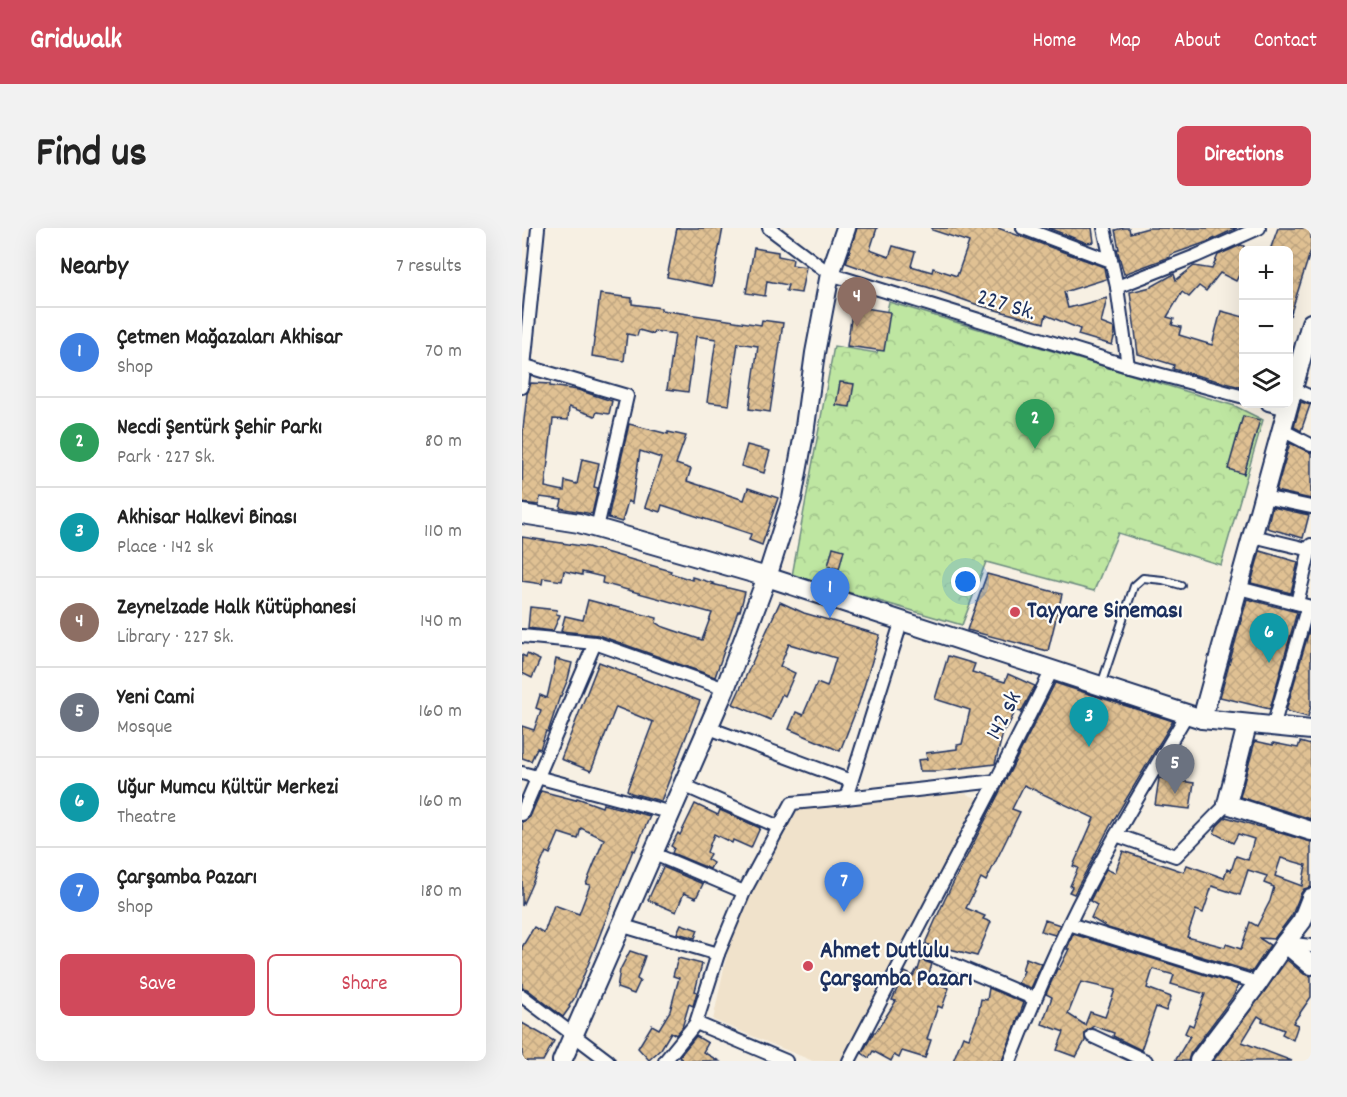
<!DOCTYPE html>
<meta charset="utf-8">
<style>
body{margin:0;font-family:Dekko,sans-serif;background:#f2f2f2;color:#222}
.controls{position:absolute;right:18px;top:18px;display:grid;overflow:hidden;border-radius:9px;box-shadow:0 6px 24px #0002}
.controls button{width:54px;height:54px;display:grid;place-items:center;padding:0;border:0;border-bottom:2px solid #e0e0e0;background:#fff;color:#222;font:30px sans-serif}
.you{position:absolute;left:444px;top:354px;width:21px;height:21px;margin:-15px;border:4px solid #fff;border-radius:50%;background:#1a73e8;box-shadow:0 0 0 9px #1a73e833}
.badge{display:grid;place-items:center;width:39px;height:39px;border-radius:50%;background:#d1495b;color:#fff;font-size:20px;font-weight:700}
.pin{position:absolute;translate:-50% -50px;filter:drop-shadow(0 2px 3px #0008)}
.pin::after{content:'';position:absolute;top:32px;width:21px;height:18px;background:inherit;clip-path:polygon(0 0,100% 0,50% 100%)}
.list{margin:0;padding:0;list-style:none}
h2{display:flex;justify-content:space-between;align-items:center;height:78px;margin:0;padding:0 24px;font-size:26px}
h2 small{font-size:20px;font-weight:400;color:#767676}
.list li{display:grid;grid-template-columns:39px 1fr auto;gap:18px;align-items:center;box-sizing:border-box;height:90px;padding:0 24px;border-top:2px solid #e0e0e0}
.list b{display:block;font-size:22px;white-space:nowrap}
.list p{margin:0;font-size:20px;white-space:nowrap;color:#767676}
.list em{font-size:20px;font-style:normal;color:#767676}
.actions{display:flex;gap:12px;padding:18px 24px}
.actions a{flex:1;padding:14px 0;border:2px solid #d1495b;border-radius:9px;text-align:center;font-size:21px;color:#d1495b}
.actions .main{background:#d1495b;color:#fff}
.icon{flex:none;width:33px;height:33px;fill:none;stroke:currentColor;stroke-width:2;stroke-linecap:round;stroke-linejoin:round}
.map{position:relative;flex:none;width:789px;height:833px;overflow:hidden;border-radius:9px}
header{display:flex;align-items:center;gap:36px;box-sizing:border-box;height:84px;padding:0 30px;background:#d1495b;color:#fff}
header strong{font-size:28px}
nav{display:flex;gap:33px;margin-inline-start:auto;font-size:21px}
.intro{display:flex;align-items:center;justify-content:space-between;box-sizing:border-box;height:144px;padding:0 36px}
h1{margin:0;font-size:42px}
.button{padding:15px 27px;border-radius:9px;background:#d1495b;color:#fff;font-size:21px;font-weight:700}
main{display:flex;gap:36px;padding:0 36px}
aside{flex:1;background:#fff;border-radius:9px;box-shadow:0 6px 24px #0002}
.map>svg:first-child{display:block}
</style>
<header>
<strong>Gridwalk</strong>
<nav><a>Home</a><a>Map</a><a>About</a><a>Contact</a></nav>
</header>
<div class="intro"><h1>Find us</h1><a class="button">Directions</a></div>
<main>
<aside>
<h2>Nearby<small>7 results</small></h2>
<ul class="list">
<li><span class="badge" style="background:#3f7fe0">1</span><div><b>Çetmen Mağazaları Akhisar</b><p>Shop</p></div><em>70 m</em></li>
<li><span class="badge" style="background:#2e9e5b">2</span><div><b>Necdi Şentürk Şehir Parkı</b><p>Park · 227 Sk.</p></div><em>80 m</em></li>
<li><span class="badge" style="background:#0f9aa8">3</span><div><b>Akhisar Halkevi Binası</b><p>Place · 142 sk</p></div><em>110 m</em></li>
<li><span class="badge" style="background:#8d6e63">4</span><div><b>Zeynelzade Halk Kütüphanesi</b><p>Library · 227 Sk.</p></div><em>140 m</em></li>
<li><span class="badge" style="background:#6b7280">5</span><div><b>Yeni Cami</b><p>Mosque</p></div><em>160 m</em></li>
<li><span class="badge" style="background:#0f9aa8">6</span><div><b>Uğur Mumcu Kültür Merkezi</b><p>Theatre</p></div><em>160 m</em></li>
<li><span class="badge" style="background:#3f7fe0">7</span><div><b>Çarşamba Pazarı</b><p>Shop</p></div><em>180 m</em></li>
</ul>
<div class="actions"><a class="main">Save</a><a>Share</a></div>
</aside>
<div class="map">
<svg width="789" height="833" viewBox="0 0 789 833">
<defs>
<pattern id="park-crowns" width="20" height="18" patternUnits="userSpaceOnUse" patternTransform="scale(1.5)"><rect width="20" height="18" fill="#bee6a1"/><path d="M2 6a3 3 0 1 1 6 0M12 15a3 3 0 1 1 6 0" fill="none" stroke="#a3c68d"/></pattern>
<pattern id="building-cross-hatch" width="8" height="8" patternUnits="userSpaceOnUse" patternTransform="scale(1.5)"><rect width="8" height="8" fill="#e0c193"/><path d="M0 0l8 8M0 8l8-8" fill="none" stroke="#c0a681"/></pattern>
</defs>
<rect width="100%" height="100%" fill="#f7f0e3"/>
<filter id="ink" filterUnits="userSpaceOnUse"><feTurbulence type="fractalNoise" baseFrequency=".0167" numOctaves="2"/><feDisplacementMap in="SourceGraphic" scale="12" xChannelSelector="R" yChannelSelector="G"/><feConvolveMatrix kernelMatrix="1 2 1 2 8 2 1 2 1" color-interpolation-filters="sRGB"/></filter>
<g filter="url(#ink)">
<polygon fill="#f0e2cb" points="442,565 457,571 319,833 291,833 191,792 214,683 273,582"/>
<polygon fill="url(#park-crowns)" stroke="#6c8a80" stroke-width="1.5" points="367,74 713,178 741,192 699,337 596,305 572,363 464,334 440,397 270,348 312,118 355,125"/>
<g fill="url(#building-cross-hatch)" stroke="#1b2f5e" stroke-width="1.5" fill-rule="evenodd">
<polygon points="155,0 201,0 190,58 145,49"/>
<polygon points="335,0 355,0 348,22 367,29 371,18 393,24 389,38 410,44 411,40 435,48 447,14 410,2 410,0 476,0 582,39 584,51 542,64 546,80 585,70 579,95 592,100 593,106 590,117 556,107 558,101 524,87 522,95 459,78 405,59 358,47 324,35"/>
<polygon points="526,0 570,0 572,14 565,15"/>
<polygon points="601,0 607,0 608,5 626,0 715,0 685,14 648,27 648,29 602,46 595,21 597,21 593,2"/>
<polygon points="756,0 789,0 789,22 768,88 766,22 748,22"/>
<polygon points="719,17 722,18 722,37 714,53 698,45 684,63 677,58 667,69 660,64 645,89 652,91 650,97 659,99 657,107 690,117 699,83 722,89 722,160 651,141 652,137 616,126 608,64 629,59 652,46 654,52 672,38 690,41 696,27"/>
<polygon points="232,20 256,24 256,28 271,31 270,37 284,39 279,65 264,63 266,57 245,53 243,68 224,65"/>
<polygon points="78,66 110,70 110,76 139,80 139,82 239,97 240,92 261,95 248,184 227,181 236,118 216,115 207,177 185,174 194,111 174,108 166,164 145,161 153,106 132,103 131,106 117,102 115,108 105,106 102,133 70,128"/>
<polygon points="331,78 368,84 362,123 325,118"/>
<polygon points="318,154 332,156 328,179 314,177"/>
<polygon points="9,155 28,156 28,158 56,162 90,173 87,186 75,184 73,188 47,179 46,192 31,191 23,259 42,263 43,253 55,256 60,231 77,235 72,259 76,260 70,286 38,280 40,272 18,269 17,277 0,275 1,201 5,166"/>
<polygon points="779,174 788,177 779,203 772,199"/>
<polygon points="721,188 738,192 722,246 706,241"/>
<polygon points="107,196 146,206 146,204 164,208 154,236 169,241 165,253 222,272 226,260 256,270 240,317 227,312 229,306 140,277 138,284 123,279 139,230 118,223 110,275 106,273 100,294 86,290"/>
<polygon points="768,215 789,225 789,271 754,263"/>
<polygon points="225,217 248,223 242,245 219,238"/>
<polygon points="750,279 787,287 781,310 745,300"/>
<polygon points="0,309 66,319 149,343 148,345 170,352 170,349 191,355 190,356 223,364 218,383 216,383 193,449 76,407 39,403 43,388 61,392 66,372 135,390 134,395 139,398 180,412 190,385 80,355 81,349 60,344 60,347 42,343 40,353 21,350 20,356 0,353"/>
<polygon points="311,319 322,322 317,341 306,338"/>
<polygon points="738,323 776,334 769,365 729,355"/>
<polygon points="465,346 540,366 526,423 445,402"/>
<polygon points="725,371 775,384 748,481 698,469"/>
<polygon points="258,374 282,385 358,407 337,475 318,523 267,501 274,484 281,487 295,455 305,459 314,430 267,416 258,438 273,445 263,468 260,466 249,492 211,476"/>
<polygon points="8,379 35,382 34,386 38,387 31,403 6,400"/>
<polygon points="789,396 789,478 786,489 764,483"/>
<polygon points="5,426 18,432 10,450 0,445 0,427 4,429"/>
<polygon points="426,428 453,436 450,444 483,454 486,446 513,458 499,484 494,482 484,502 482,501 473,536 416,543 398,543 396,532 405,531 404,525 435,521 435,517 440,516 448,482 413,471"/>
<polygon points="34,431 50,435 46,451 39,468 38,468 26,504 24,503 18,521 15,520 9,533 0,530 0,498 12,502 19,482 14,480 18,467 25,470"/>
<polygon points="77,434 178,473 139,573 109,565 105,562 131,494 94,479 69,543 39,531"/>
<polygon points="533,455 651,493 588,598 552,666 547,664 550,659 548,658 556,640 551,638 572,590 502,557 490,581 498,584 464,653 459,650 444,680 463,688 461,691 469,694 455,728 416,718 415,720 404,716 404,713 423,671"/>
<polygon points="733,513 751,517 751,515 776,520 778,514 789,517 789,591 718,569"/>
<polygon points="637,550 672,555 668,581 633,577"/>
<polygon points="19,563 54,572 55,570 80,579 81,576 128,588 113,623 111,622 68,732 52,771 47,778 48,779 41,789 5,761 0,760 0,719 12,699 22,705 32,677 57,686 68,657 64,656 82,611 59,600 56,611 37,605 28,626 24,624 0,678 0,594 8,589"/>
<polygon points="173,576 196,587 198,582 238,600 229,620 211,612 210,615 192,606 185,624 188,626 185,631 191,635 188,641 150,625 152,620 149,618 156,605 158,607"/>
<path d="M704,589L789,614V659L782,661L779,665L770,687L752,711L737,710L748,717L730,744L586,700L569,690L575,677L568,673L584,641L593,645L601,623L662,644L665,637L702,650L705,641L709,643L714,628L726,632L732,611L716,606L711,615L692,605L695,598ZM759,630L784,637L780,658L753,648ZM726,642L745,648L742,655L752,659L748,673L735,698L728,694L719,721L704,716L703,719L665,709L674,682L681,685L690,658L718,667Z"/>
<polygon points="141,639 181,656 174,670 162,665 154,684 126,672"/>
<polygon points="523,692 538,697 533,707 519,703"/>
<polygon points="159,696 176,702 173,710 155,705"/>
<path d="M551,706L716,757L712,767L668,826L666,833H653L668,808L663,805L667,796L671,798L683,766L649,756L652,747L631,741L625,760L649,769L644,783L634,779L619,822L591,808L592,805L572,798L563,804V813L554,829L535,822L542,804L520,796L530,769L524,766L535,741H537L547,721H545ZM559,754L593,762L583,789L568,784L563,797L546,786Z"/>
<polygon points="108,723 123,728 115,751 118,753 112,766 95,760 98,742"/>
<polygon points="156,730 180,736 173,763 175,764 171,778 167,776 160,800 154,807 149,804 139,821 127,832 116,820 130,797 137,801 148,783 157,750 151,748"/>
<polygon points="504,730 520,736 509,760 496,755 502,743 500,742"/>
<polygon points="399,732 410,736 405,752 427,760 420,780 416,778 405,811 409,812 403,830 380,823 377,830 372,827 369,833 351,823 347,830 340,825 352,804 353,805 374,773 370,772 383,744 391,748 395,741 396,742"/>
<polygon points="765,732 782,746 789,748 789,769 771,795 776,797 771,812 760,806 762,802 740,793 741,791 736,788 720,814 770,833 691,833"/>
<polygon points="467,760 502,775 480,833 431,833 441,808 447,810 456,787 459,771 465,772"/>
<polygon points="0,795 32,813 21,833 0,833"/>
<polygon points="174,808 186,815 181,824 197,833 162,833 157,829"/>
</g>
<g fill="none" stroke-linecap="round" stroke-linejoin="round">
<g stroke="#1b2f5e" stroke-width="10">
<polyline id="lane" points="579,457 612,358 621,350 641,352 659,357"/>
</g>
<g stroke="#1b2f5e" stroke-width="16">
<g id="street">
<polyline points="247,0 308,46 606,138 722,169"/>
<polyline points="501,0 589,33"/>
<polyline points="582,0 595,59 606,138"/>
<polyline points="595,59 674,28 737,0"/>
<polyline points="0,137 105,168 75,300"/>
<polyline points="0,159 16,0"/>
<polyline points="771,161 789,169"/>
<polyline points="746,176 765,181"/>
<polyline points="760,202 789,217"/>
<polyline points="742,269 789,279"/>
<polyline points="731,308 789,322"/>
<polyline points="717,360 789,379"/>
<polyline points="775,375 789,317"/>
<polyline points="0,408 73,415 203,461"/>
<polyline points="751,499 784,384"/>
<polyline points="187,500 329,553"/>
<polyline points="0,545 150,585"/>
<polyline points="474,553 530,442"/>
<polyline points="161,557 257,599"/>
<polyline points="0,586 73,415"/>
<polyline points="594,607 654,628 705,576"/>
<polyline points="132,626 222,664"/>
<polyline points="547,696 736,755"/>
<polyline points="98,697 196,726"/>
<polyline points="763,715 789,718"/>
<polyline points="388,718 513,771"/>
<polyline points="0,768 86,833"/>
<polyline points="174,795 264,833"/>
<polyline points="570,808 624,833"/>
<polyline points="143,833 174,795 196,726 222,664 270,575 324,570"/>
<polyline points="327,833 474,553 324,570 380,392"/>
<path d="M488,833C506,787 525,742 546,698C581,625 624,556 665,486"/>
</g>
</g>
<g stroke="#1b2f5e" stroke-width="22">
<g id="secondary">
<polyline points="0,286 57,295 245,349 680,491 789,502"/>
<polyline points="680,491 789,95"/>
<polyline points="725,497 705,576 789,603"/>
<polyline points="789,670 780,693 763,715 789,737"/>
<polyline points="40,833 203,461 245,349 270,271 282,206 293,125 308,46 324,0"/>
<polyline points="677,833 736,755 763,715"/>
</g>
</g>
<use href="#lane" stroke="#fdfcf7" stroke-width="6"/>
<use href="#street" stroke="#fdfcf7" stroke-width="12"/>
<use href="#secondary" stroke="#fdfcf7" stroke-width="18"/>
</g>
</g>
<g fill="#d1495b" stroke="#fdfcf7" stroke-width="2">
<circle cx="493" cy="384" r="6"/>
<circle cx="286" cy="738" r="6"/>
</g>
<g text-anchor="middle" dominant-baseline="central" stroke-width="4.5" stroke-linejoin="round" paint-order="stroke">
<g font-size="24" fill="#1b2f5e" stroke="#fdfcf7">
<text transform="translate(484 78) rotate(17)">227 Sk.</text>
<text transform="translate(483 488) rotate(-63)">142 sk</text>
</g>
<g font-size="24" font-weight="bold" fill="#1b2f5e" stroke="#fdfcf7" text-anchor="start">
<text x="505" y="384">Tayyare Sineması</text>
<text x="298" y="724">Ahmet Dutlulu<tspan x="298" dy="28">Çarşamba Pazarı</tspan></text>
</g>
</g>
</svg>
<div class="controls">
<button>+</button>
<button>−</button>
<button><svg class="icon" aria-label="layers" viewBox="0 0 24 24"><path d="M12 4l9 5-9 5-9-5zM3 14l9 5 9-5"/></svg></button>
</div>
<div class="you"></div>
<div class="pin badge" style="left:308px;top:390px;background:#3f7fe0">1</div>
<div class="pin badge" style="left:513px;top:221px;background:#2e9e5b">2</div>
<div class="pin badge" style="left:567px;top:519px;background:#0f9aa8">3</div>
<div class="pin badge" style="left:335px;top:99px;background:#8d6e63">4</div>
<div class="pin badge" style="left:653px;top:566px;background:#6b7280">5</div>
<div class="pin badge" style="left:747px;top:435px;background:#0f9aa8">6</div>
<div class="pin badge" style="left:322px;top:684px;background:#3f7fe0">7</div>
</div>
</main>
